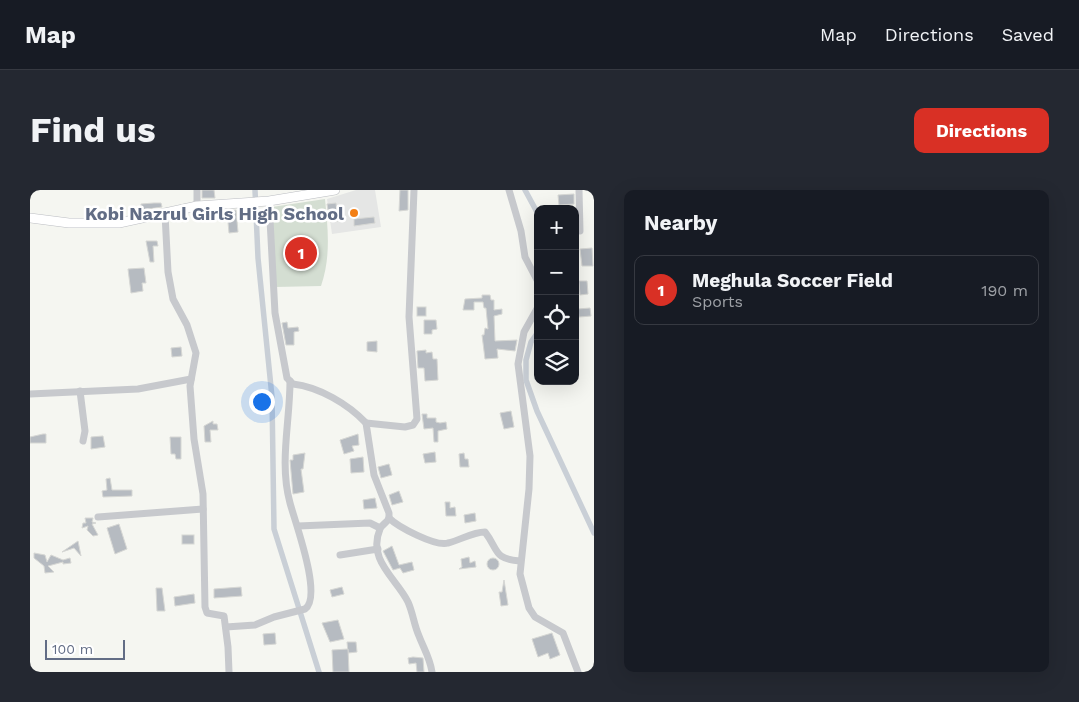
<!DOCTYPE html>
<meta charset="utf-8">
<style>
body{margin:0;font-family:"Work Sans",sans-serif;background:#242831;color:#f1f3f6}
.controls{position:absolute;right:15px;top:15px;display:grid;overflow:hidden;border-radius:10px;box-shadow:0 5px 20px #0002}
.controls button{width:45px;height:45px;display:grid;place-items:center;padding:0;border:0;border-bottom:1px solid #363941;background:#171b24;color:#f1f3f6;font:25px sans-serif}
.scale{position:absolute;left:15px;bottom:12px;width:80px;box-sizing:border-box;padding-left:5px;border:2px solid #626d85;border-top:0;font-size:14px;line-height:18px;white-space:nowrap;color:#626d85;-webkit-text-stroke:4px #fff;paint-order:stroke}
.you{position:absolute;left:231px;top:211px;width:18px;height:18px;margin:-12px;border:4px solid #fff;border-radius:50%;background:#1a73e8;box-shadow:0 0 0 8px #1a73e833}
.badge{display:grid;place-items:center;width:32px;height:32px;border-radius:50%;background:#d93025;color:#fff;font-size:16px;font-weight:700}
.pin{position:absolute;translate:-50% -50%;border:2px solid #fff;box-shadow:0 1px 5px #0006}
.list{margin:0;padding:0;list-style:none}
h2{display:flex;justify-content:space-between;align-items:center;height:65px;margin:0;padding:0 20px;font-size:21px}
h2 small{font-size:16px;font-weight:400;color:#9ea1a6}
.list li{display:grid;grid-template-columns:32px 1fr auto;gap:15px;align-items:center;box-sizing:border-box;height:70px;margin:0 10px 10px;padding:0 10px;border:1px solid #363941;border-radius:10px}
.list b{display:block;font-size:19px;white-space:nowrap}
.list p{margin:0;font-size:16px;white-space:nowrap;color:#9ea1a6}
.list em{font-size:16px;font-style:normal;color:#9ea1a6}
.icon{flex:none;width:28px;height:28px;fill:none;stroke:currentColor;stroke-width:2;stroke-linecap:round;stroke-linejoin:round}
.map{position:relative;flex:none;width:564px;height:482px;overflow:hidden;border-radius:10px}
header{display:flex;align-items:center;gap:30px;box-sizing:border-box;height:70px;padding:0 25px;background:#171b24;border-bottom:1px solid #363941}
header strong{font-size:24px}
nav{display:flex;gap:28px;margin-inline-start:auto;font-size:18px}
.intro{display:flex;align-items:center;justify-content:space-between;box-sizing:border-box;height:120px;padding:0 30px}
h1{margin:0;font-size:35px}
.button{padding:12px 22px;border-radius:10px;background:#d93025;color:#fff;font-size:18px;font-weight:700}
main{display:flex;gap:30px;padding:0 30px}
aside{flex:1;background:#171b24;border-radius:10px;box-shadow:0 5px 20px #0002}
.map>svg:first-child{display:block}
</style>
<header>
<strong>Map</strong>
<nav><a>Map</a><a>Directions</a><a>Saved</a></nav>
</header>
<div class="intro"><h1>Find us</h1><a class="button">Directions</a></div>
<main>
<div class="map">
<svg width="564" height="482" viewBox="0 0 564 482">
<rect width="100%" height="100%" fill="#f5f6f1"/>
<polygon fill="#e5e6e5" points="326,0 345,0 351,37 302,44 297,9"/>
<path fill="#d4ded2" d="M295,9C298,39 301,67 291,96L245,97L242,17Z"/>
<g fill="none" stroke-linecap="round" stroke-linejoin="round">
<g stroke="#c9cfd6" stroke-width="5.5">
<polyline points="225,0 228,68 242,207 244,339 289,482"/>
<polyline points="495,0 508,24"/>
<polyline points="508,142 501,152 496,170 496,190 507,221 564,343"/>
</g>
</g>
<g fill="#b6bbc1" stroke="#d6d7d4">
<polygon points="172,0 184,0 185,8 172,8"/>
<polygon points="370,0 378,0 378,20 369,21"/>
<polygon points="544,4 544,14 529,15 528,5"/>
<polygon points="124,13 131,13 132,17 111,20 111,14"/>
<polygon points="306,13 308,31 300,32 297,14"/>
<polygon points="206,20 208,42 199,43 197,21"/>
<polygon points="344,27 345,33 324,36 324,29"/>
<polygon points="116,51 127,51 128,56 123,56 124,72 120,72"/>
<polygon points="562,58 563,76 552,76 550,59"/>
<polygon points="114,78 116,93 112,93 113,101 101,103 98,79"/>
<polygon points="549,91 557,91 558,104 550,105"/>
<polygon points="452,105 460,105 461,110 464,110 464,120 472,119 472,124 464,126 465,151 487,150 485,161 467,159 468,168 455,169 452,145 454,145 455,138 458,139 456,118 454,118 453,112 444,112 444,120 433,120 435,109 452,108"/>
<rect x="387" y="117" width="9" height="9"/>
<polygon points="560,118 561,126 549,127 548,119"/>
<polygon points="394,130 406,130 407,139 402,140 402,144 394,144"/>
<polygon points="257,132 258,138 268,137 269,141 264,142 264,155 256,155 252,133"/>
<polygon points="347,151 347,162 337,161 337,152"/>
<polygon points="151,157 152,166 142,167 141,158"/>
<polygon points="396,160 396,163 402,162 403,169 407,169 408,190 395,191 394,178 388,178 387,161"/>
<polygon points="481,221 484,237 474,239 470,223"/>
<polygon points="392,224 397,224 397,228 406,228 406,232 410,233 416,232 417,239 408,241 408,252 404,252 403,238 394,239"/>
<polygon points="183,231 183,234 187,234 188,240 180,240 181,252 175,252 174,236"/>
<polygon points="13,244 16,244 16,253 0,253 0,247"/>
<polygon points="328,244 329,255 322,256 324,261 314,264 310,250"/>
<polygon points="73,246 75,257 61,259 61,247"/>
<polygon points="140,247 151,247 151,269 146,269 145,264 141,264"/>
<polygon points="405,262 406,272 395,273 393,264"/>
<polygon points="275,263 273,279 271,279 274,302 263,304 260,270 263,270 263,265"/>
<polygon points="434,263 435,269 438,269 439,277 430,277 429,264"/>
<polygon points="333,267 334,282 321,283 320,269"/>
<polygon points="359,274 362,285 351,288 348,277"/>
<polygon points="80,288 82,300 102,300 102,306 73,307 72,301 77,300 76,289"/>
<polygon points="369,301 373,312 362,315 359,305"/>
<polygon points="345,308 347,318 334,319 333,310"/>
<polygon points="415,312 420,312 420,318 425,317 426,326 416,326"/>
<polygon points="445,323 446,331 435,333 434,325"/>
<polygon points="55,328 63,328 62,332 66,333 62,334 68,345 63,346 57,340 58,336 52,338 53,333 56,333"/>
<polygon points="89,334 97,359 85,364 77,338"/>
<rect x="152" y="345" width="12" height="9"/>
<polygon points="48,351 51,366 44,358 32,362"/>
<polygon points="362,356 369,375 382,372 384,380 373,383 370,378 363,380 353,361"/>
<polygon points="4,363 15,365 17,372 21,365 33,370 40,368 41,373 33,374 33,372 18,376 24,382 15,383 14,376 4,368"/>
<polygon points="439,367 440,373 445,371 446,377 429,379 432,377 431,369"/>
<circle cx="463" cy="374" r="6"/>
<polygon points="474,390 478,415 471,416 469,402 472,402"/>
<polygon points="211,397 212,406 184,408 184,399"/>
<polygon points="312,397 314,404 302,407 300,400"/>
<polygon points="126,398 132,398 135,421 127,421"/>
<polygon points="164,404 165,413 145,416 144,407"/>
<polygon points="308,430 314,449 300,452 292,433"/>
<polygon points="245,443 246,454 234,455 233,444"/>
<polygon points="522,443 530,465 520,469 518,463 508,467 502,449"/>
<polygon points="317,452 326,452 327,462 318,463"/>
<polygon points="318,459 319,482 303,482 302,460"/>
<polygon points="383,467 393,468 394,482 387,482 386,473 379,474 378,468"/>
</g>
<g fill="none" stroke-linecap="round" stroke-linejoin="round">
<g stroke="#bbbdc2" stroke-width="10">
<polyline id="major" points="0,28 39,33 89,33 167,16 239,11 305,0"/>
</g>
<g stroke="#c7c9cd" stroke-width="7">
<polyline points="167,0 167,16"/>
<polyline points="479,0 491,41 495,67 508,92"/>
<polyline points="549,0 550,41"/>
<path d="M239,11L245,123L257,188L263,194C289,197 318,214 336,233L344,285L359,323V328C357,333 352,334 350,339C337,370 366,388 378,412C383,423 384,435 389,446C394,459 400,468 402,482"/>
<polyline points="135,24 138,82 143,109 157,135 166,163 160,196 164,249 173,304 175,417 177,423 194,426 198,457 199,482"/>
<polyline points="508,117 494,142 488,174 500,266 499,299 490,384 499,418 505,427 533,443 548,482"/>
<polyline points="50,201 55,241 53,251"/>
<polyline points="0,204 108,199 161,189"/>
<polyline points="336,233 375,237 383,235 387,229 379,127 384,0"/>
<polyline points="68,327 173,319"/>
<path d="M359,328C368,337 406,357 418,353C431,350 442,342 455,342C469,360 463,369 490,371"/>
<polyline points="268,336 340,333 350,338"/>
<polyline points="310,365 348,359"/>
<path d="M196,437L225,435L244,427L275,419C293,407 265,332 260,313C249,273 260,232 260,191"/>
</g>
<use href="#major" stroke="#fff" stroke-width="9"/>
</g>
<circle fill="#f37f14" stroke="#fff" stroke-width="2" cx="324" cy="23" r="5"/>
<g text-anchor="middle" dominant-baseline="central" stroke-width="5" stroke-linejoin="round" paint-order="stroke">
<g font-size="18" font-weight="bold" fill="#626d85" stroke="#fff" text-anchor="end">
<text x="314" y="23">Kobi Nazrul Girls High School</text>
</g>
</g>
</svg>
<div class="controls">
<button>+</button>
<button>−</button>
<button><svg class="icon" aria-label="locate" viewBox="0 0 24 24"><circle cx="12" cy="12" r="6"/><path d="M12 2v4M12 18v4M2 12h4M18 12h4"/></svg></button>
<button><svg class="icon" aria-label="layers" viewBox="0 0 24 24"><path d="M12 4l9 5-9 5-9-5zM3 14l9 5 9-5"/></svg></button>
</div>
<div class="scale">100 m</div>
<div class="you"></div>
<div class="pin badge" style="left:271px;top:63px">1</div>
</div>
<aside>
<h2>Nearby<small></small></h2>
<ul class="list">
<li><span class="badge">1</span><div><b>Meghula Soccer Field</b><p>Sports</p></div><em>190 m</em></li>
</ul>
</aside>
</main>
